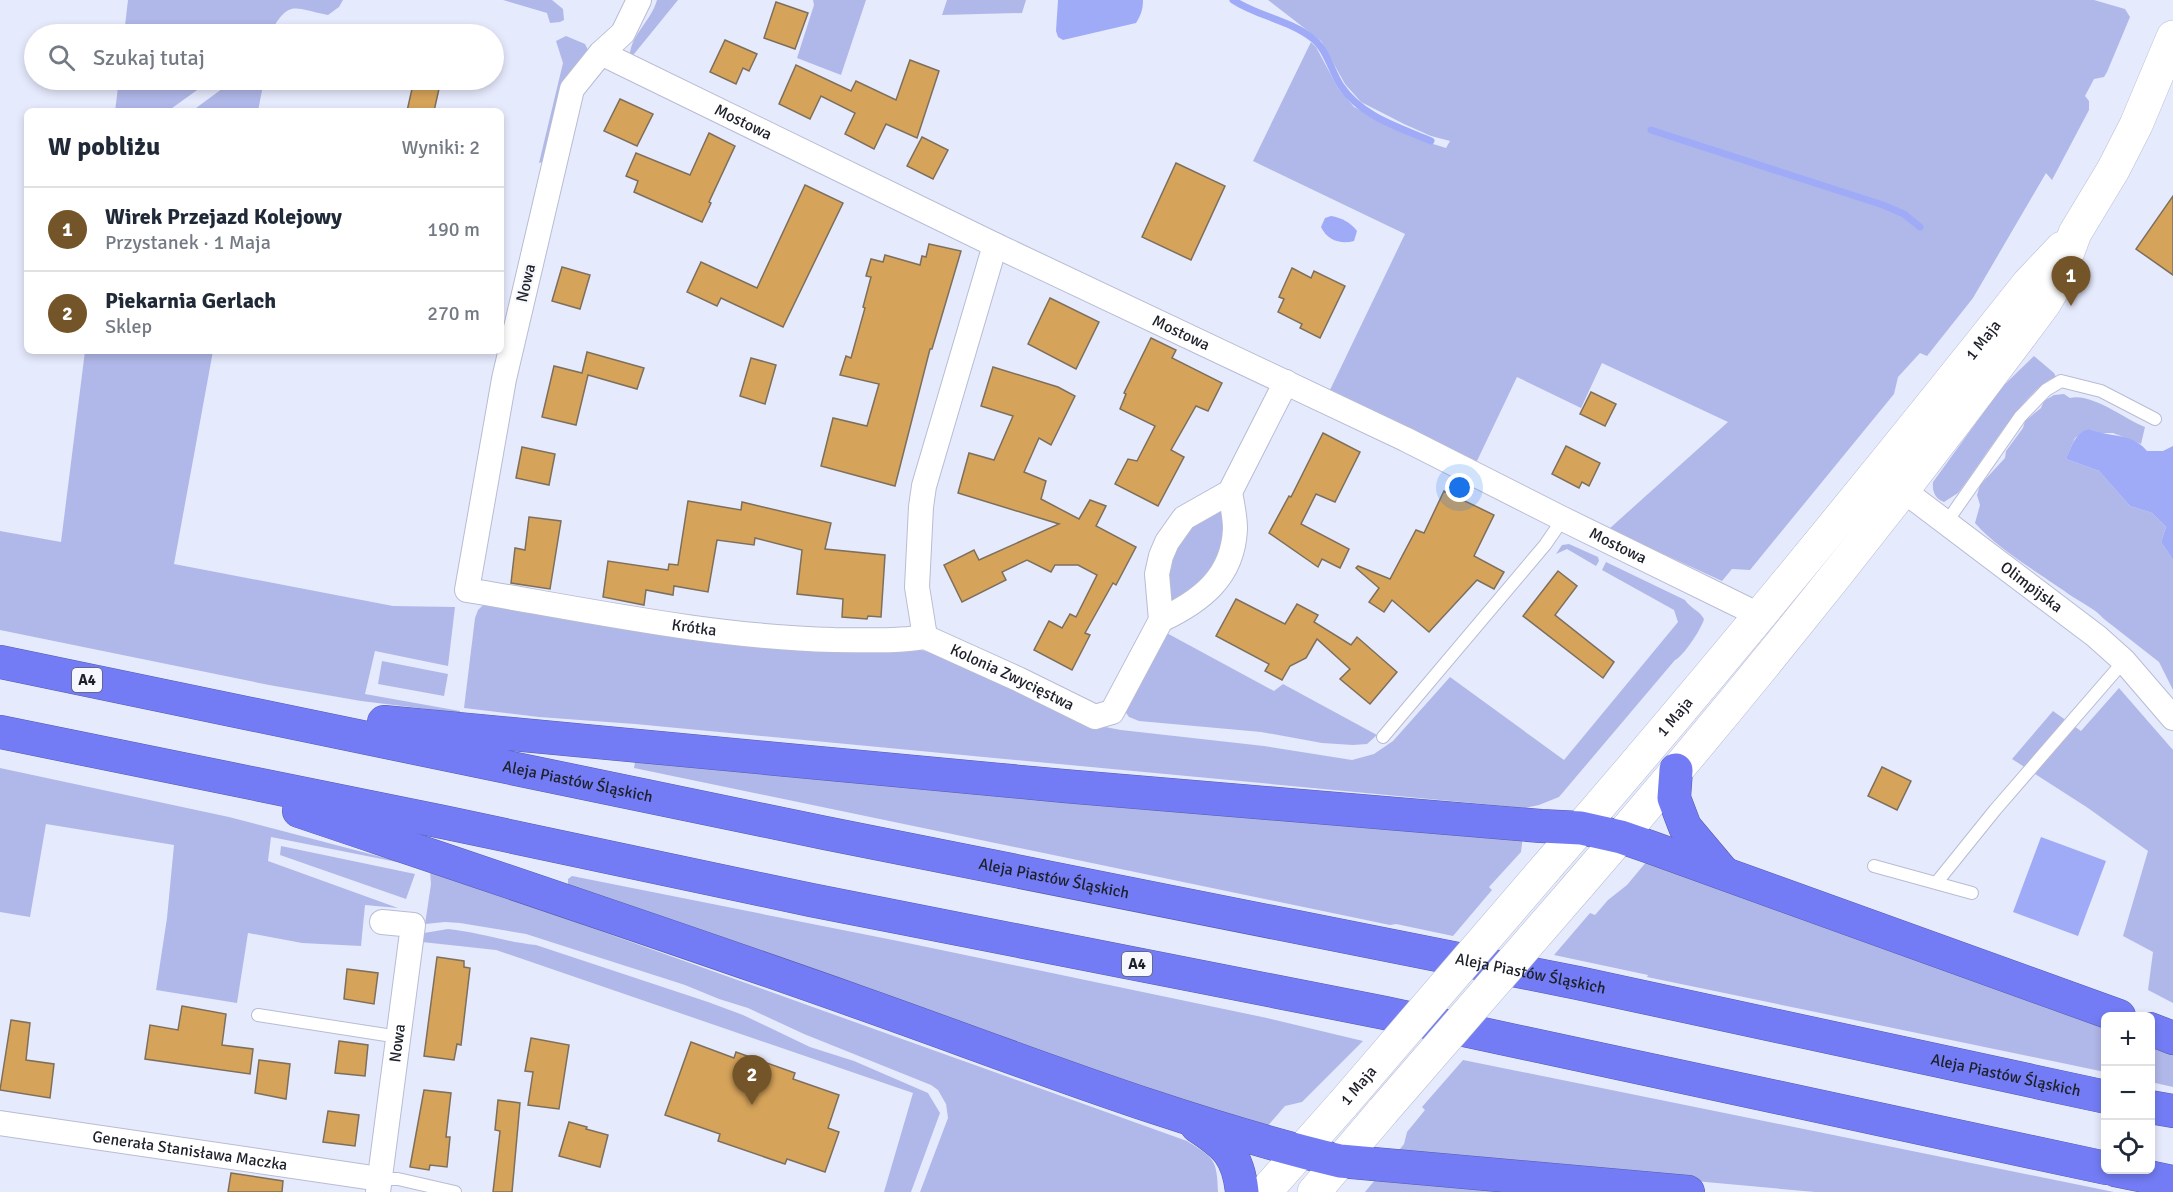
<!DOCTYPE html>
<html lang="pl">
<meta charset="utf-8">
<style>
body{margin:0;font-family:Signika,sans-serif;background:#f6f6f7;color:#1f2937}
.controls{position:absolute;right:18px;bottom:18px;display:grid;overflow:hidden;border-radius:9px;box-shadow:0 3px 9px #0003}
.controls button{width:54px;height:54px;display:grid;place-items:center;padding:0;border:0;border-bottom:2px solid #e0e1e3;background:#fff;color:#1f2937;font:30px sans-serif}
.you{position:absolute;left:1460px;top:488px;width:21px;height:21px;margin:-15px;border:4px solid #fff;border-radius:50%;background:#1a73e8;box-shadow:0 0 0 9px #1a73e833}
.badge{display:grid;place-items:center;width:39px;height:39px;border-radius:50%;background:#735529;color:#fff;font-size:20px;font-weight:700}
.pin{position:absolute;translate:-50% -50px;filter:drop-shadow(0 2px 3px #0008)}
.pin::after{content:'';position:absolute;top:32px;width:21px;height:18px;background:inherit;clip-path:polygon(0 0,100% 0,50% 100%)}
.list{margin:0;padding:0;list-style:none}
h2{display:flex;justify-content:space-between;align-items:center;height:78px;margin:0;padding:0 24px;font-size:26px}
h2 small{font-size:20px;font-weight:400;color:#747a83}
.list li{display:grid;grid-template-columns:39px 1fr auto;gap:18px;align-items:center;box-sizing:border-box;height:84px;padding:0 24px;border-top:2px solid #e0e1e3}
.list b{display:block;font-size:22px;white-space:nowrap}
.list p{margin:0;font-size:20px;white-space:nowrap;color:#747a83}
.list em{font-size:20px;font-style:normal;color:#747a83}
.icon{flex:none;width:33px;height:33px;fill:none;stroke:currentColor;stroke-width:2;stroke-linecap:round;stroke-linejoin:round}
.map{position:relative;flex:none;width:2173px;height:1192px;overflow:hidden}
.search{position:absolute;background:#fff;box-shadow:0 3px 9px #0003;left:24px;top:24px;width:480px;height:66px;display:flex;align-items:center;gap:15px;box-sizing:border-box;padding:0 21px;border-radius:33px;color:#747a83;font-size:22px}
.panel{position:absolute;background:#fff;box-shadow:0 3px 9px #0003;left:24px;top:108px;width:480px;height:246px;border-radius:9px}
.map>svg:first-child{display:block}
</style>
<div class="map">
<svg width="2173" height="1192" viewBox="0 0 2173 1192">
<rect width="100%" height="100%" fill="#e6eafd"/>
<g fill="#b0b8e9">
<path d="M128,0H343L339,7L328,15C290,7 290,0 269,34H124Z"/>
<polygon points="503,0 552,0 563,9 564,20 560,22 550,23 547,13"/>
<path d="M657,0H678L630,59C628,37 651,22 657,0Z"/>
<polygon points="813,0 866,0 841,75 797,58 814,5"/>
<polygon points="947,0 1026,0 1022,13 942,15"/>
<polygon points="1268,0 2094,0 2125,9 2130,17 2107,72 2104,77 2094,79 2085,96 2089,101 2089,110 2052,180 2046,173 1973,298 1927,356 1920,353 1898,377 1894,394 1750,570 1732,569 1722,581 1609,529 1728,422 1602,363 1581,408 1517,377 1476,463 1329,392 1405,234 1253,161 1311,42 1316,47 1338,88 1354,107 1430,143 1446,148 1450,141 1431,136 1404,124 1361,102 1345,84 1321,41"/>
<polygon points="566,36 585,44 589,52 543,162 539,163 563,63 556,41"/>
<polygon points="119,80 211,80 168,111 115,111"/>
<polygon points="234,80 264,80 258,111 192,111"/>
<polygon points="85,351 213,351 174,564 393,606 455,607 448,666 375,651 365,694 460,711 460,713 361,701 269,685 0,630 0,531 61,542"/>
<path d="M2034,356L2054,373L2056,377C2027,385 1979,467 1958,493L1944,502C1935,499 1932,491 1933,482L2002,387Z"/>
<path d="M2064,394L2070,398C2091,392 2125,419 2145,427L2141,444L2113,433H2099L2090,429L2075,438L2066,459L2099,471L2130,506L2152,513L2166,527L2161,542L2173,560V690L2159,662L2104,619C2095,609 2084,604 2073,597C2044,576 1997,549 1975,523L1980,505L1977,495L1980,485L2005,458L2006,451L2023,428L2025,421L2041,408L2044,401L2054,395Z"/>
<polygon points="1223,505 1228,523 1213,571 1172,607 1163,590 1178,537"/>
<polygon points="1569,544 1598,557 1599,561 1596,566 1567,549 1556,554 1562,545"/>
<path d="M1606,562L1685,600C1690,608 1699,610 1704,619C1702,628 1683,657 1675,660L1559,797L1539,805L1525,808L635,724L539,717L464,708L475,618L478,610L484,604L798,648L920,650L943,655L1100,726L1121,730L1264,746L1352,760L1374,754L1393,741L1450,677L1564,760L1678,622L1674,610L1602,570Z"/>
<polygon points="1163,631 1274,691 1283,684 1377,735 1367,744 1353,745 1322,743 1261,732 1139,721 1129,717 1124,710"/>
<polygon points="382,661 448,674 444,696 378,684"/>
<polygon points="2119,688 2173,750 2173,1003 2148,990 2153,952 2123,936 2148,851 2088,808 2012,759 2053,711 2081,731"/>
<polygon points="636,757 1523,836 1521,852 1489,887 1492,890 1453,936 1396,924 1390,925 634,768"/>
<polygon points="0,768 229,817 412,865 271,837 268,861 398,908 365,905 361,946 302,943 248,933 237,1003 156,990 167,918 174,845 46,824 30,917 0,912"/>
<polygon points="281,846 415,874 406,899 280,855"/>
<polygon points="1647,861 2105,1025 2105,1072 1647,977 1648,975 1554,955 1590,913 1595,915 1608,900 1627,885"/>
<path d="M430,870L1187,1141C1214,1158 1217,1159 1218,1192H920L948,1118L946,1104L938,1090L931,1085L804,1034L748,1008L719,999L685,985L526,934L460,923L445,922L425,924L431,884Z"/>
<polygon points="572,876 898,941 1267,1018 1363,1041 1302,1102 1285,1106 1265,1129 568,887 568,879"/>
<path d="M448,929C478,932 506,942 536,945L708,1002L743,1015L810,1047L854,1061L928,1093L940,1113L911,1192H884L913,1093L496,950L422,942L424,933Z"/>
<polygon points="2151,1041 2173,1049 2173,1087 2151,1082"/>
<polygon points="1463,1060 2114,1192 1815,1192 1396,1154 1404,1144 1407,1132 1425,1110 1422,1107"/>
<polygon points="1379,1175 1552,1192 1365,1192"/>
</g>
<g fill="#a0abf7">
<path d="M1058,0H1143C1143,9 1141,15 1136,23L1063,40L1058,37L1056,31Z"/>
<path d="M1331,216C1342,218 1350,222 1357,231L1354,241C1341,245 1327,240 1321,227L1325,218Z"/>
<path d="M2090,429C2109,438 2132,432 2147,451H2163L2173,446V560L2161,542L2166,527L2152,513L2130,506L2099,471L2066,459C2072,446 2075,432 2090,429Z"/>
<polygon points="2041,837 2106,861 2078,936 2013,912"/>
</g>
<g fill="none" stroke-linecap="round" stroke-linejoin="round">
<g stroke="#a0abf7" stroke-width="7">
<path d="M1233,0C1257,16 1289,20 1312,38C1327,49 1331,71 1341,86C1361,116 1398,127 1431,141"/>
<polyline points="1651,130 1883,205 1904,214 1920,227"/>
</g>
</g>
<g fill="#d6a35a" stroke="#7d6f5c" stroke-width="1.5">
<polygon points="776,2 808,13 795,49 764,38"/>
<polygon points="725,40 757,54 749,71 743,68 736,84 710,72"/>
<polygon points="910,60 939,71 917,138 886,124 874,149 845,134 855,113 821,96 810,119 779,104 796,65 851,91 856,81 896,100"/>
<polygon points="414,80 441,80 434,111 407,111"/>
<polygon points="620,99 653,114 637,146 604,131"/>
<polygon points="709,133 735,146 709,202 711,203 702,222 634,192 638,181 626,176 636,153 690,175"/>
<polygon points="922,137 948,150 933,179 907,166"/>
<polygon points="1176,163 1225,186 1191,260 1142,237"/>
<polygon points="805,185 843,203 783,327 721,298 717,306 687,292 701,262 757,288"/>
<polygon points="2173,196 2173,275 2136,249"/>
<polygon points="929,244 961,251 932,349 930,349 895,486 821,466 833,418 867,426 879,384 840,375 846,356 851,358 865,308 863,307 871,277 866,276 871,259 883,262 885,255 920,265 922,256 926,257"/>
<polygon points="562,267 590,275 580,309 552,301"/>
<polygon points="1292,268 1311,278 1314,271 1345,286 1320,338 1300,328 1302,324 1278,312 1284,299 1279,297"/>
<polygon points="1050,298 1099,322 1076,369 1028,344"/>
<polygon points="1151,338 1176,350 1172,358 1222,383 1208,411 1196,406 1171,450 1184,457 1158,506 1115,484 1128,459 1137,461 1155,426 1120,409 1126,394 1124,393"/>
<polygon points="587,352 644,368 637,389 588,375 576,425 542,417 554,366 582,373"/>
<polygon points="751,358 776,365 765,404 740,396"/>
<polygon points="993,367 1058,387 1075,396 1051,445 1039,438 1024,472 1046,481 1041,499 1079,519 1090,500 1106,506 1096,526 1136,547 1116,585 1113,583 1085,633 1090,635 1072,670 1034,650 1049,621 1062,628 1070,614 1076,617 1097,575 1078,565 1055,565 1051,572 1027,560 1002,572 1006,580 962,602 944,565 974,550 979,560 1059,524 958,493 969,453 994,460 1013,416 981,406"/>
<polygon points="1591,392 1616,404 1605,426 1580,414"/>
<polygon points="1323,433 1360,452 1335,502 1316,494 1301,524 1349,549 1340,568 1322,559 1318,567 1269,533 1289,496 1291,497"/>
<polygon points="1566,446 1600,463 1589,486 1582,482 1579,488 1552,474"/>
<polygon points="522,447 555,454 549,485 516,478"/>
<polygon points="1444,491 1494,515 1474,556 1504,572 1494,589 1477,580 1429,632 1392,600 1384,612 1369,602 1379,588 1356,568 1358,566 1390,579 1416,530 1424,533"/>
<polygon points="688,501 741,510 742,502 831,523 825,549 885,555 881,617 868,616 867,619 842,617 843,599 797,594 802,550 755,538 754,545 717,540 708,592 674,586 673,595 646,590 644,605 603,597 608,561 668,570 669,564 678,565"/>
<polygon points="529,517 561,521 550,589 511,583 515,548 525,550"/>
<polygon points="1558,571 1577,586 1555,615 1614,662 1603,678 1523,616"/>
<polygon points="1236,599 1285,624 1297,604 1318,615 1314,622 1351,645 1357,637 1397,672 1370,704 1340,679 1350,669 1317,639 1306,658 1290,666 1282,680 1265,671 1269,664 1216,636"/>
<polygon points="1882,767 1911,781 1897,810 1868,796"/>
<polygon points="437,957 464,961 464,967 470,968 461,1045 457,1044 454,1060 424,1056"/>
<polygon points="347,969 378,973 374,1004 344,999"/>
<polygon points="182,1006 226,1014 222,1045 253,1049 250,1074 145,1059 150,1025 178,1030"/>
<polygon points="11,1020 30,1023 26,1060 54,1064 50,1098 0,1090"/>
<polygon points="531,1038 569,1045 559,1109 528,1105 533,1072 525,1071"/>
<polygon points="339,1041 368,1045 365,1076 335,1073"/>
<polygon points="691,1042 734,1058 736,1052 795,1073 793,1079 839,1095 828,1128 839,1132 825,1172 787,1159 785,1164 718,1141 720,1134 665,1115"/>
<polygon points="259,1060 290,1064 286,1099 255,1093"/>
<polygon points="424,1090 451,1093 446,1137 450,1137 447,1167 430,1165 429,1170 410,1167"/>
<polygon points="498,1100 520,1103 512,1192 493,1192 500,1131 495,1130"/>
<polygon points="328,1111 359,1115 355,1146 323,1142"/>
<polygon points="569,1122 587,1127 586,1129 608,1135 600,1167 559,1156"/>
<polygon points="231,1173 283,1181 282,1192 228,1192"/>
</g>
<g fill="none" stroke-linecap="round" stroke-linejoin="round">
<g stroke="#b8bcd4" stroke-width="14">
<g id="service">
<polyline points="1946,523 2020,417 2046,390 2061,381 2101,391 2155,419"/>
<polyline points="1383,737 1545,545 1563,519"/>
<polyline points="1874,866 1972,893"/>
<polyline points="1937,882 1995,810 2124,661"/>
<polyline points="258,1015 399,1037"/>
<polyline points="380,1179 398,1179 455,1192"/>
</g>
</g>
<g stroke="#b8bcd4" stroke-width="26">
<g id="minor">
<path id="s1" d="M639,0L623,33L601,53L572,89L504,379L467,590C588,610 711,637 834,640C864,640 895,642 925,637"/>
<path id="s2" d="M601,53L995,245L1405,439L1563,519L1759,615"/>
<path id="s3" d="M1891,481L2096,636L2124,661L2173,718"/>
<path d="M1161,620C1201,601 1233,577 1235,529C1235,516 1232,504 1230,492"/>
<path id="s4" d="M925,637L1018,679L1095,717L1112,712L1161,620L1157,574L1161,556L1167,542L1184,518L1230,492L1286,382"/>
<polyline points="925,637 917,587 921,507 924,486 995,245"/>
<path id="s5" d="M0,1123L380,1179"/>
<path id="s6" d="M378,1192L413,925L382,922"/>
</g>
</g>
<g stroke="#b8bcd4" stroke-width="34">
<g id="secondary">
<path id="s7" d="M1545,869C1711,678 1871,482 2028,284L2062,248"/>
<path d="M1578,886C1741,698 1896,504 2044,304L2056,284L2075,233L2113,170L2136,125L2173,37"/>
<polyline points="1265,1192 1343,1104"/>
<polyline points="1314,1192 1383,1111"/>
</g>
</g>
<g stroke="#555cad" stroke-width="34">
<g id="motorway">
<path id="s8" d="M0,662L825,833L1578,983L2106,1097"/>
<polyline points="384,722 1064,786 1541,826 1581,828 1621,837 1650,847 2119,1016"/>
<polyline points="0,732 443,822 811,900 1385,1013 2106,1168"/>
<polyline points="1676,770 1674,798 1685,827 1722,871"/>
<path d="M299,811C486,874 672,936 858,1002C1017,1058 1176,1122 1340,1161L1688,1192"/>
<polyline points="2150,1029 2173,1038"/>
<polyline points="2150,1107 2173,1111"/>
<path d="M1197,1126C1226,1145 1238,1155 1242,1192"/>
<polyline points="2115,1170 2173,1182"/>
</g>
</g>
<use href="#service" stroke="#fff" stroke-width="12"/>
<use href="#minor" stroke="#fff" stroke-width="24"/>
<use href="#secondary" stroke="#fff" stroke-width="33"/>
<use href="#motorway" stroke="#737cf4" stroke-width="33"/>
<g stroke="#b8bcd4" stroke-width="34" stroke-linecap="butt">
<g id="secondary-bridge">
<path id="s9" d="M1343,1104L1545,869"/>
<polyline points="1383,1111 1578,886"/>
</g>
</g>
<use href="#secondary-bridge" stroke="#fff" stroke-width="33"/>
</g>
<g text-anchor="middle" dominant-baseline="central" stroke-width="4.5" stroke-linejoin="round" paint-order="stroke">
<g fill="#f7f8fd" stroke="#5f6169" stroke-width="1.5">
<rect x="72" y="668" width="30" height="24" rx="4.5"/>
<rect x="1122" y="952" width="30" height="24" rx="4.5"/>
</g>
<g font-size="15" font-weight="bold" fill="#1e2029">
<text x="87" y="680">A4</text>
<text x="1137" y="964">A4</text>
</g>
<g font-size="16" fill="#1e2029" stroke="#f7f8fd">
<text stroke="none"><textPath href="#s2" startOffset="158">Mostowa</textPath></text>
<text transform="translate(526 283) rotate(-77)">Nowa</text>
<text stroke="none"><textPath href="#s2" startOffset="644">Mostowa</textPath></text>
<text stroke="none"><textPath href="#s7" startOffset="687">1 Maja</textPath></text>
<text stroke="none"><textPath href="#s2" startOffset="1130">Mostowa</textPath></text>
<text stroke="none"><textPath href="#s3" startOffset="176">Olimpijska</textPath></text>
<text stroke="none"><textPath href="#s1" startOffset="855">Krótka</textPath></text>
<text stroke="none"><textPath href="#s4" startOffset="96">Kolonia Zwycięstwa</textPath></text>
<text stroke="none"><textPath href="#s7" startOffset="200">1 Maja</textPath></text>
<text stroke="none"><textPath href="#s8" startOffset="590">Aleja Piastów Śląskich</textPath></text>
<text stroke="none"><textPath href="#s8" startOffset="1076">Aleja Piastów Śląskich</textPath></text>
<text stroke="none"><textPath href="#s8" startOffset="1562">Aleja Piastów Śląskich</textPath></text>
<text stroke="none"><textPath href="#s6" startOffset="150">Nowa</textPath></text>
<text stroke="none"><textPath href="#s8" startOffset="2048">Aleja Piastów Śląskich</textPath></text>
<text stroke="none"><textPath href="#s9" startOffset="24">1 Maja</textPath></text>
<text stroke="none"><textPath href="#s5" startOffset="192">Generała Stanisława Maczka</textPath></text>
</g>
</g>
</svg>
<div class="controls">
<button>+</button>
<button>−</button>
<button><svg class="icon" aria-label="locate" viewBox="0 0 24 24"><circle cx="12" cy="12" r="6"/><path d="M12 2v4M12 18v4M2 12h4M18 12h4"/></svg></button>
</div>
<div class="you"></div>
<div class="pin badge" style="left:2071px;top:306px">1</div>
<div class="pin badge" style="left:752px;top:1105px">2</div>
<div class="search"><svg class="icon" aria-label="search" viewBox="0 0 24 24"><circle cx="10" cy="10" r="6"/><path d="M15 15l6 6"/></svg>Szukaj tutaj</div>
<section class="panel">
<h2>W pobliżu<small>Wyniki: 2</small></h2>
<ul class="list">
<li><span class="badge">1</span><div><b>Wirek Przejazd Kolejowy</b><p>Przystanek · 1 Maja</p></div><em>190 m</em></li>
<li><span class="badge">2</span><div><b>Piekarnia Gerlach</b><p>Sklep</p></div><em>270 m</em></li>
</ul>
</section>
</div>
